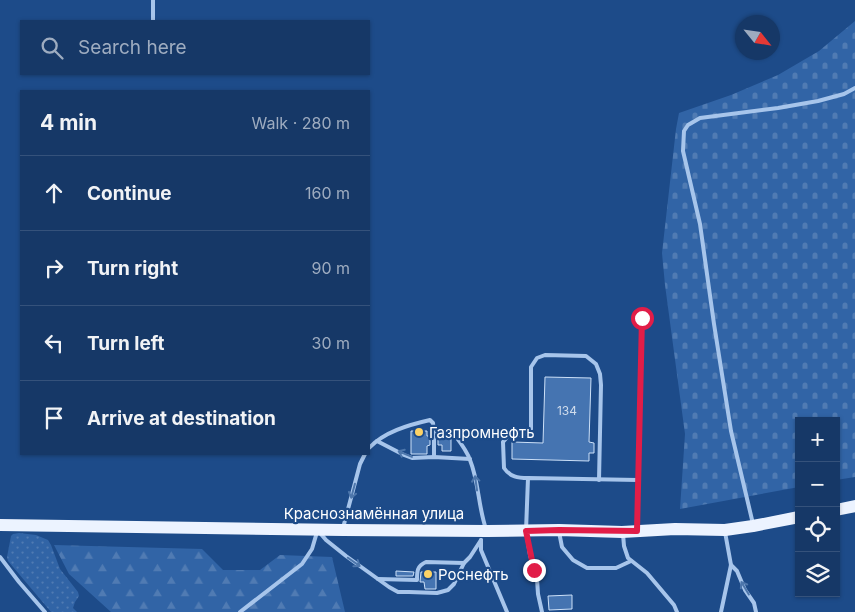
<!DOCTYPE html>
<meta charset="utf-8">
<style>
body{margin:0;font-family:Inter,sans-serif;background:#234370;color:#f1f3f6}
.controls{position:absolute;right:15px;bottom:15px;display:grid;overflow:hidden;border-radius:0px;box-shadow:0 1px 4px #0004}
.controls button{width:45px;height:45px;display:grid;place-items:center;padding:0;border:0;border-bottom:1px solid #35527b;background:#163867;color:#f1f3f6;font:25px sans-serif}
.compass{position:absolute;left:735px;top:15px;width:45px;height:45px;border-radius:50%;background:#163867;box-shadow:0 1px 4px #0004;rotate:120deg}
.stop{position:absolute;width:15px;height:15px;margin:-11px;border:4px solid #e11d48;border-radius:50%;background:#fff}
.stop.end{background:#e11d48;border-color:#fff;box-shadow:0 1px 5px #0008}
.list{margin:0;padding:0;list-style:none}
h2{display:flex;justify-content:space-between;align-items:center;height:65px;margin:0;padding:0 20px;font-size:21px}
h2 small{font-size:16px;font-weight:400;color:#9eacc0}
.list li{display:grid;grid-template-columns:32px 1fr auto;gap:15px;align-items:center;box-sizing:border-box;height:75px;padding:0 20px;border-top:1px solid #35527b}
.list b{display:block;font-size:19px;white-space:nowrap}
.list em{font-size:16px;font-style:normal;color:#9eacc0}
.icon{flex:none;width:28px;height:28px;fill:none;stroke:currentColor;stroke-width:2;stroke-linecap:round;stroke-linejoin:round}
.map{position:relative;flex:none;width:855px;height:612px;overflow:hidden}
.search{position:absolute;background:#163867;box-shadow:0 1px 4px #0004;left:20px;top:20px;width:350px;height:55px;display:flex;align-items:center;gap:12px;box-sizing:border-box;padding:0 18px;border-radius:0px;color:#9eacc0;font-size:19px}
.panel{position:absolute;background:#163867;box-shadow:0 1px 4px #0004;left:20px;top:90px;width:350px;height:365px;border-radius:0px}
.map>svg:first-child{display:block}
</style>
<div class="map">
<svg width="855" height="612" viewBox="0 0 855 612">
<defs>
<pattern id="grass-dots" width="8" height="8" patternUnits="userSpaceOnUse" patternTransform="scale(1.25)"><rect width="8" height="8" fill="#3164a6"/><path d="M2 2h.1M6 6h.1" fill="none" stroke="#507bb3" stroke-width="1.8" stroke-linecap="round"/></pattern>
<pattern id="forest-firs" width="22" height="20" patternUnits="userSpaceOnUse" patternTransform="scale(1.25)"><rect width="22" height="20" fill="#3164a6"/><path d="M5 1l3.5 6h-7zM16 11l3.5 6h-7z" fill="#507bb3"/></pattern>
<pattern id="cemetery-stones" width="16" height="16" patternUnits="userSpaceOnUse" patternTransform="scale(1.25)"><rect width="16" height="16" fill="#3164a6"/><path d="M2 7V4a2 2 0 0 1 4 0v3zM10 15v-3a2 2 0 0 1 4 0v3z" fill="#507bb3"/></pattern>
</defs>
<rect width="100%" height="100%" fill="#1d4b89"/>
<polygon fill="url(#grass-dots)" points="19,533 36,535 48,540 51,545 60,569 78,592 79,596 75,602 73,608 77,612 51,612 8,561 7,557 11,536 13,534"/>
<polygon fill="url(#forest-firs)" points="54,545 202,549 223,570 260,570 280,555 332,557 345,612 111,612 69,574"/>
<polygon fill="url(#cemetery-stones)" points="855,21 855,477 836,480 836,421 799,421 799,487 680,509 685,434 665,285 662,253 676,129 679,113 731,95 778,75 819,51"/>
<g fill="#4574b1" stroke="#cce0f8">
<polygon points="545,377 591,378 589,442 594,443 594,453 589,453 589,461 512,459 512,442 543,443"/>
<polygon points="411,431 427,431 427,436 430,436 430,445 427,446 427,454 411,454"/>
<polygon points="438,437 451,438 451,451 442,451 442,445 438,445"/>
<polygon points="396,571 414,572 413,576 396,576"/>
<polygon points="421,572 436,572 436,589 425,589 424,582 420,582"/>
<polygon points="572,595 572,609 549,610 548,596"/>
</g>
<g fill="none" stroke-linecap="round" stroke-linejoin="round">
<g stroke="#a7c5eb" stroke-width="4">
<polyline points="153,0 153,21"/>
<polyline points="434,433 434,457"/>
<polyline points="377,441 404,455 412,458 434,457 470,459"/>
<path d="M369,448C384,432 408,425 430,420L433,423L434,433L454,434C460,442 467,451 470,460C479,482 478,506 486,529"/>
<path d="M528,478C518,478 510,477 504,468L503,442L508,436L527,434L531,429V367L537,358L545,355L586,356L596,364L600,374L601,385L599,480"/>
<polyline points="753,524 731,431 714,324 700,224 683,151 684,131 688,125 700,118 778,108 818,101 844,94 855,88"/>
<polyline points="343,528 360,464 365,454"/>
<polyline points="637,529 642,318"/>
<polyline points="559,532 562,547 573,560 587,568 616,568 631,561"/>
<polyline points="320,533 326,540 346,556 389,587 398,592 409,592 437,593 448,590 454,584 464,563 470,557 481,540"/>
<polyline points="623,534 624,546 628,558 647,573 674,605 677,612"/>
<polyline points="481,540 481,550 507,612"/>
<polyline points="0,557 19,582 45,612"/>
<polyline points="731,565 737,571 745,590 754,603 756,612"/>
<path d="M378,579L417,580C417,571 417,566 426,562L464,563"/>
<polyline points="240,612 302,564 312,549 317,532"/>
<polyline points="542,612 538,594 537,579 534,570 530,555 526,531 528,478 638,480"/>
<polyline points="721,612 731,565 725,532"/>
</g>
<g stroke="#ecf3ff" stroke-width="12">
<polyline points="836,510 855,506"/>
<polyline points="0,525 343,530 487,531 559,530 622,532 675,529 725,530 753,526 799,517"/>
</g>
</g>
<defs><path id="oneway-shaft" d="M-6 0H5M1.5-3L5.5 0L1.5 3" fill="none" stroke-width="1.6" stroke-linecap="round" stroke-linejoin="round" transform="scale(1.25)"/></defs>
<g stroke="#4d76ab">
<use href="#oneway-shaft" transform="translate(405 454) rotate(-157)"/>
<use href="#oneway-shaft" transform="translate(476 483) rotate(-98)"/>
<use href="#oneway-shaft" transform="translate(353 491) rotate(105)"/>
<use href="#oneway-shaft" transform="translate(354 562) rotate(35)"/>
<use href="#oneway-shaft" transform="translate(745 588) rotate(-121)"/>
</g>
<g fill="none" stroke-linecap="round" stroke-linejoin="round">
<polyline stroke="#e11d48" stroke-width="6" points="534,570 526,531 559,530 637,531 642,318"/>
</g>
<g fill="#fbd266" stroke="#1d4b89" stroke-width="2">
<circle cx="419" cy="432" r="5"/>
<circle cx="428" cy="574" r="5"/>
</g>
<g text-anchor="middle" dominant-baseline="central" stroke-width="4.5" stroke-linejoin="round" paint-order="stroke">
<g font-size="12" fill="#d0dcec">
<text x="567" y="410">134</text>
</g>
<g font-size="15" fill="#fff" stroke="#1d4b89" text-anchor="start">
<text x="429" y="432">Газпромнефть</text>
<text x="438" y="574">Роснефть</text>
</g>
<g font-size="15" fill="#fff" stroke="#1d4b89">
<text x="374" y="513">Краснознамённая улица</text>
</g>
</g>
</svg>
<div class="controls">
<button>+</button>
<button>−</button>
<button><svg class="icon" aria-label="locate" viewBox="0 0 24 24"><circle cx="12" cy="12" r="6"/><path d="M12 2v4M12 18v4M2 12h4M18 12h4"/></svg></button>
<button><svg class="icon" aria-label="layers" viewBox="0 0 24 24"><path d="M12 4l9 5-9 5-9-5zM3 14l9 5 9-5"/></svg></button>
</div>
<svg class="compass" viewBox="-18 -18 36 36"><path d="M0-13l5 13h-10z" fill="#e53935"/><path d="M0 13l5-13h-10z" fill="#9eacc0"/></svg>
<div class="stop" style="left:642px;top:318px"></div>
<div class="stop end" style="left:534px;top:570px"></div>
<div class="search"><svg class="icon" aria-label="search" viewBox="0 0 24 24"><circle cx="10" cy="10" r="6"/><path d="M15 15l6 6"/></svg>Search here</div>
<section class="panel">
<h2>4 min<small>Walk · 280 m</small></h2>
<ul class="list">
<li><svg class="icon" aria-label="ahead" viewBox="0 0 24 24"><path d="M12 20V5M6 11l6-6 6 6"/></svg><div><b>Continue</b></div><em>160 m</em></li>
<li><svg class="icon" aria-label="right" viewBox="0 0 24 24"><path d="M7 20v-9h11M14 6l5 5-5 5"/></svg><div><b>Turn right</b></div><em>90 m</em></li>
<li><svg class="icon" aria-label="left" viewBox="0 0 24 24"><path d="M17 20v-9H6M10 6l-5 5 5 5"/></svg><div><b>Turn left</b></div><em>30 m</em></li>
<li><svg class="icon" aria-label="arrive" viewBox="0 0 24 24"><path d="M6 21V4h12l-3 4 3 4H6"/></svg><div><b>Arrive at destination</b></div></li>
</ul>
</section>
</div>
